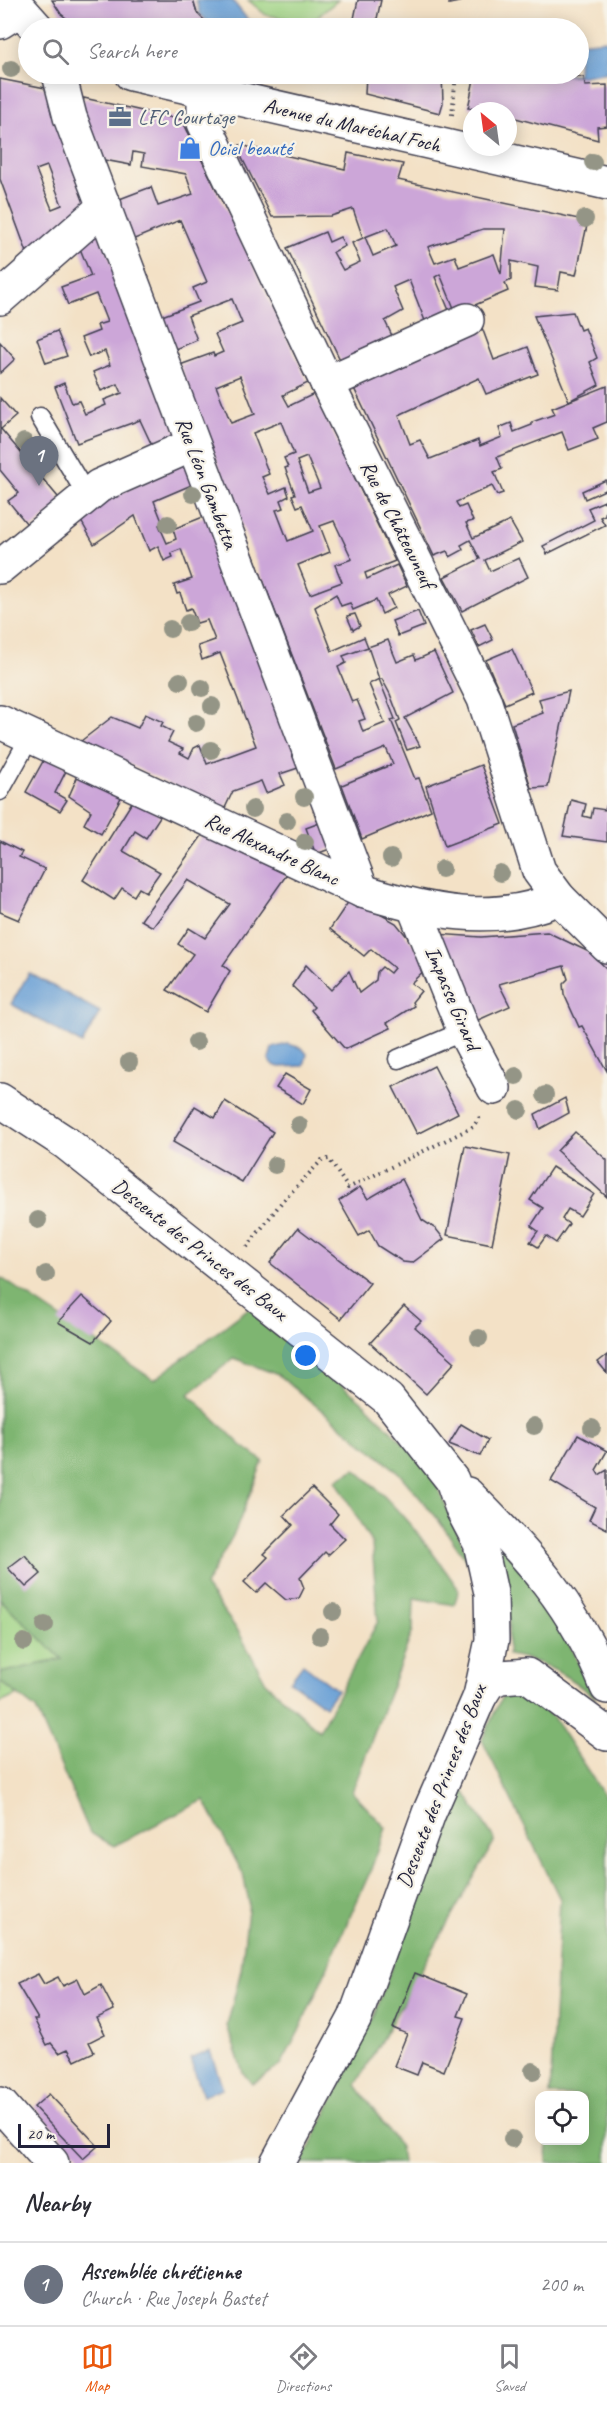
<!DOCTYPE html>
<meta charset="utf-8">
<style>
body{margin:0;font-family:Caveat,sans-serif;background:#f2f2f3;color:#2b2b33}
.controls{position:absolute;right:18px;bottom:18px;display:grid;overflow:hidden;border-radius:12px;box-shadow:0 3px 15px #0003}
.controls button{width:54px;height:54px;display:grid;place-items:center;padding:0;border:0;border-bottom:2px solid #e1e1e2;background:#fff;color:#2b2b33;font:30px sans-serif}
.compass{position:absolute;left:463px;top:102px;width:54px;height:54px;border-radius:50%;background:#fff;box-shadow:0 3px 15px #0003;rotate:331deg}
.scale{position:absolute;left:18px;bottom:15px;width:92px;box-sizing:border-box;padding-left:6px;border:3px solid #22223b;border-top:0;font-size:16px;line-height:21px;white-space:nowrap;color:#22223b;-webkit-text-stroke:4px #f7f3e8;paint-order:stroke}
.you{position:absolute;left:306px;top:1356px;width:21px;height:21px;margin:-15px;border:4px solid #fff;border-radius:50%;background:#1a73e8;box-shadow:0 0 0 9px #1a73e833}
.badge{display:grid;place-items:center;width:39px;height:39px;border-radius:50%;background:#ea580c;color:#fff;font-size:20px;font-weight:700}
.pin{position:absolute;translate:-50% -50px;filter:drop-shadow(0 2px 3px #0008)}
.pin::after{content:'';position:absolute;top:32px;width:21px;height:18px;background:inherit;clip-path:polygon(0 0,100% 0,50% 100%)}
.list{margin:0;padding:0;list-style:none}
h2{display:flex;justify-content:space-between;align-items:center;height:78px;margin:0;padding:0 24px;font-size:26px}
h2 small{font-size:20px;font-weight:400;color:#7c7c81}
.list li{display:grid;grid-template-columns:39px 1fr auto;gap:18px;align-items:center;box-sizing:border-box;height:84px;padding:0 24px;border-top:2px solid #e1e1e2}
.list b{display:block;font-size:22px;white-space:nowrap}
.list p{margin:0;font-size:20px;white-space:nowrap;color:#7c7c81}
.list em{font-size:20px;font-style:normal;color:#7c7c81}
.icon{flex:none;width:33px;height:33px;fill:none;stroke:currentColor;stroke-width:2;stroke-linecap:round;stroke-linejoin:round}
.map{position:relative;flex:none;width:607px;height:2163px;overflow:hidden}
.search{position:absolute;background:#fff;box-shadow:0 3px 15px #0003;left:18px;right:18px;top:18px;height:66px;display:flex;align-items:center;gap:15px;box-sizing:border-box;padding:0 21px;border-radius:33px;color:#7c7c81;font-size:22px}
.sheet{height:162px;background:#fff}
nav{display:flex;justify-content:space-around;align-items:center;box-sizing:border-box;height:84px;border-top:2px solid #e1e1e2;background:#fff;font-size:16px;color:#7c7c81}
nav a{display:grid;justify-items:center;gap:3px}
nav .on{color:#ea580c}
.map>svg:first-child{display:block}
</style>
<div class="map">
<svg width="607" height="2163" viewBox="0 0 607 2163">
<rect width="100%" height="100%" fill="#f7f3e8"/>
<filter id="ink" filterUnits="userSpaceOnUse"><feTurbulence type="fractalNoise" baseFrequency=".0167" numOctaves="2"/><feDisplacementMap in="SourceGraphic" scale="12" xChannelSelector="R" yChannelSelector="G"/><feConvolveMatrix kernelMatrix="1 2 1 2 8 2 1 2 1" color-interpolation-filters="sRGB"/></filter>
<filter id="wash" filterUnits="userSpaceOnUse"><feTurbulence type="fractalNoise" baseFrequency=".008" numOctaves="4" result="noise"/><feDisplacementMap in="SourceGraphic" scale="24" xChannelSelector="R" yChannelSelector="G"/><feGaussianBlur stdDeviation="1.35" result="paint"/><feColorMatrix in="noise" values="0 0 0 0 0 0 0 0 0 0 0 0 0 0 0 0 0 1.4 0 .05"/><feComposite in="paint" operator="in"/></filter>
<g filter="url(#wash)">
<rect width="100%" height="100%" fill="#f3e1c6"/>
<g fill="#9ed383" stroke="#607a5f" stroke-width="1.5">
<polygon points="248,0 338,0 310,23 266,15"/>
<polygon points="0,1599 63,1660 0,1673"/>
<polygon points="0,1681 18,1695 0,1703"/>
</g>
<g fill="#7eb571" stroke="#506c56" stroke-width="1.5">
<path d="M0,1277L154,1380L253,1305L278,1332L364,1403L431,1471L475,1573L437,1518L397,1471L278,1375L234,1358L189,1394L241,1445L263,1461L235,1532L205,1586L238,1631L267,1684L319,1731L378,1621L372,1544L336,1480L355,1469C399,1507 426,1542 459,1590L454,1605L414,1598L413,1630L352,1792L386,1828L370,1872L299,2031L281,2065L252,2084L243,2073L227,2026L241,1970L249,1902L243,1874L204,1800L114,1846L90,1833L36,1709L0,1681V1673L62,1659L0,1599Z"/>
<path d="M494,1532L535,1574L596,1699C569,1676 543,1660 508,1655L509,1610L505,1603Z"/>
<polygon points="510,1694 527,1696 553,1717 607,1800 607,2163 547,2163 548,2141 584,2140 584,2096 550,2095 560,1899 482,1740 501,1698"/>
<polygon points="460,1785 495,1840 356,2085 400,2147 402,2163 302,2163 374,2015 440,1832"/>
</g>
<g fill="#689fd5" stroke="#456088" stroke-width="1.5">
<polygon points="196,0 232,0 248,20 270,28 214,28 200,14"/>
<polygon points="607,40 607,72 584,76 541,74 578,74 579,43"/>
<polygon points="29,973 100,1012 82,1044 11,1004"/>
<polygon points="287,1044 302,1048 307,1054 304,1066 279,1067 271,1064 269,1059 272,1048"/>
<polygon points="303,1664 337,1690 325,1706 290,1681"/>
<polygon points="210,2051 223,2088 203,2095 190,2059"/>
</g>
<g id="blocks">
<g fill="#cca6d8" fill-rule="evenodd">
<polygon points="52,0 193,0 197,13 212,28 79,28 61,14"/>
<polygon points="358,0 381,0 375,28 352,28"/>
<polygon points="449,0 464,0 464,1 449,4"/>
<polygon points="366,74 442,74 443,103 440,113 365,94"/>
<polygon points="475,74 540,74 584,77 585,86 607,85 607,126 597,127 598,140 508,116 508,111 468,108"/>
<path d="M0,79L45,88L91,206L29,258L0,179ZM47,166L62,205L52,209L36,170Z"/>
<path d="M84,98L182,120L243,244L308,383L283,395L289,406L314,394L395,561L365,573L367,579L397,565L407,586L388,595L394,608L382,614L376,600L353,610L350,603L341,606L336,594L315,607L332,651L364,637L368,647L343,656L346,663L338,667L352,702L357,700L365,719L359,721L363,732L385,723L369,684L379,679L395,719L391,720L415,779L419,778L431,810L362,839L342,785L393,764L386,748L336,769L180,365L213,353L214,356L223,352L215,334L242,323L232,299L188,316L197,340L175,349L162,316L199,302L193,288L207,282L180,220L132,240L117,200L151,187L158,206L193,194L186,174L142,166L144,154L133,152L131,165L99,159L81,111ZM240,376L255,414L231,423L216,386ZM281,422L294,454L284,458L288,467L285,468L295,494L292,495L297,507L302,505L313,531L288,541L276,510L284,508L281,500L289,496L286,487L270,494L262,477L269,474L253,433ZM307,457L320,488L308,492L297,461ZM334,521L352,559L335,565L342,582L310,594L298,565L330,552L320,526Z"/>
<path d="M240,145L345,169L348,153L403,164L398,180L588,221L576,275L561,272L558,290L535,287L538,267L511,261V280L505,283L508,291L456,313L440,274L435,277L451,315L427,326L409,280L393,287L403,311L385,321L395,342L343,366L287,248L325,232L329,242L340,237L345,246L333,252L343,270L360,262L352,243L363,238L353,209L331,216L272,217L240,154ZM388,228L396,246L373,256L365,237ZM483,229H505L501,274L494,254L459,267L455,256L435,263L428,247Z"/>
<polygon points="97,224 180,440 155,452 140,420 77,443 55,387 64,383 72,403 79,401 85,414 106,405 104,400 122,393 118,384 101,391 93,372 110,365 105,351 89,357 81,338 99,331 97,325 107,322 96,294 68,305 61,287 91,276 77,241"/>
<polygon points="573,312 580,330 585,328 597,358 590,362 599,385 569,401 534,316"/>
<polygon points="481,325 494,360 528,347 538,374 486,394 479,378 399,415 410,444 420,440 430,459 478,440 480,446 502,437 499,428 511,423 514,432 532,425 532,422 555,414 552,408 607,386 607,422 593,428 598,439 569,450 562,432 497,457 502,469 494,472 503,493 497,495 492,486 456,502 459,508 466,505 473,521 466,523 473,538 510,521 522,542 485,560 490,571 519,558 528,577 462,611 444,577 480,559 470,540 461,545 463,550 450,557 447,551 434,556 352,384"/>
<polygon points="57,331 67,356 46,363 37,339"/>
<polygon points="0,342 15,359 0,373"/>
<polygon points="0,398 16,416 1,429 63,503 31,529 8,501 19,493 0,470"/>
<polygon points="188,461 196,483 154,501 163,524 159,525 167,543 176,539 173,529 208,515 304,766 280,774 285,785 271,791 266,793 261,781 233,791 224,810 81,741 112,717 138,728 145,714 163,722 161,726 173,732 168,742 183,749 180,753 189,758 194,748 200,745 207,764 256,746 220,653 202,660 198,646 215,640 207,620 197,623 191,608 186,610 180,593 177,594 174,585 192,579 181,549 171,553 173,557 164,561 158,546 149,551 135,516 94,544 80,519 97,504"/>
<polygon points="606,480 607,489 585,499 582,491"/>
<polygon points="607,500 605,515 600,517 605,525 547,554 543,546 594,520 588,508"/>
<polygon points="418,611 424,626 398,636 392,621"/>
<polygon points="355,614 360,626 353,630 347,616"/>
<polygon points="485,624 493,640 479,647 471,630"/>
<polygon points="388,640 397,662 414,655 416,660 434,652 453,693 405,718 420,746 407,750 396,722 400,720 390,694 382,679 379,679 368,647"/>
<polygon points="512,649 532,692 505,704 486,660"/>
<polygon points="569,691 548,787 531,788 512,724 543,713 539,699"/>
<polygon points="46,756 68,767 55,793 67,800 60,811 26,792"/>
<polygon points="481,765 503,824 445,846 426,786"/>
<polygon points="80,771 124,792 101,834 84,824 91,811 69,796"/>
<polygon points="134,799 161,815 146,838 135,831 123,851 160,872 146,892 139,888 134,896 122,888 114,900 83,880"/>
<polygon points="571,800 586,804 583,816 591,818 593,808 605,810 607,804 607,842 563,836"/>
<polygon points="325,821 335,847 319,853 315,852 306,828"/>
<polygon points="204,833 290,870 223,965 230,971 206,1012 167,990 193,954 178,944 189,928 205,938 230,904 188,880 153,927 141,920"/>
<polygon points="0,841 22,852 19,857 45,869 19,920 0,912"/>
<polygon points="351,898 396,923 430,965 411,983 421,991 412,1002 414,1006 387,1023 391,1028 345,1049 311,1010 314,1007 292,986 306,965 331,990 349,971 359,993 376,980 377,972 382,967 390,973 394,968 371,949 364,956 330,929"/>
<polygon points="547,932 589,952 607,969 607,1071 582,1026 579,1027 564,994 563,984 568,979 564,966 499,984 510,1006 476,1021 436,934 481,937"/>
<polygon points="434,1066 458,1113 417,1134 393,1087"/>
<polygon points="285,1074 311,1089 303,1104 276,1088"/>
<polygon points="565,1098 569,1113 540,1129 535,1114"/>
<polygon points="225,1101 273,1132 242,1182 173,1142 195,1106 215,1118"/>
<polygon points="575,1132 607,1160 607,1197 557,1151"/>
<polygon points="465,1146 510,1155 492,1244 447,1235"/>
<polygon points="552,1167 594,1194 580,1216 568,1209 562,1219 569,1224 556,1243 546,1236 538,1247 530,1242 538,1231 531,1226 543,1208 530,1200"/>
<polygon points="402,1179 422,1220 436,1229 444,1239 412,1263 403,1262 378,1246 369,1230 359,1236 339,1201 360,1187 368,1199"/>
<polygon points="298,1228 370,1283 341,1319 270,1263"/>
<polygon points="82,1296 111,1321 93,1342 58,1322"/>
<polygon points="404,1306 421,1321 415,1327 455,1362 426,1394 370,1343"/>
<polygon points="607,1355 607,1373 598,1362"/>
<polygon points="461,1424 488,1440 480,1456 449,1444"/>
<polygon points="578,1435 607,1451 596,1470 599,1475 607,1470 607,1529 589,1520 595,1507 551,1481"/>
<polygon points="312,1488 338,1514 330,1524 345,1539 328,1555 325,1552 300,1578 304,1588 299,1598 286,1600 266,1583 256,1593 244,1582 268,1557 264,1554 293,1525 284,1515"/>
<polygon points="25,1555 41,1574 26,1587 8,1568"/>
<polygon points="415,1973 467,1994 458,2016 465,2018 444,2071 422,2062 417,2075 394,2066 407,2034 393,2028"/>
<polygon points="38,1974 44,1984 58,1977 63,1986 78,1979 85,1994 101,1985 114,2010 97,2018 105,2034 89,2042 94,2052 75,2061 68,2049 59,2053 51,2043 47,2045 34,2019 38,2019 17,1984"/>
<polygon points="49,2094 98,2146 83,2159 34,2107"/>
</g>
</g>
</g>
<g filter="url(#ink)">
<use href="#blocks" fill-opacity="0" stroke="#413f50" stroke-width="1.5"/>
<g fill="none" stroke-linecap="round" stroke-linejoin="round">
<g stroke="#413f50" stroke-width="21">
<g id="lane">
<polyline points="40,417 86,494"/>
<polyline points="0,791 30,737"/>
<polyline points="398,1059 464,1031"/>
</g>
</g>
<g stroke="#413f50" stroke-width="36">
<g id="street">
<polyline points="59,74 70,117 362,891"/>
<polyline points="0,298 105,206"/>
<polyline points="327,383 467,320"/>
<polyline points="0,567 99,486 192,445"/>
<path d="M0,722L362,891C426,911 493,927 559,898"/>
<polyline points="414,907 464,1031 494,1088"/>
<polyline points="0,1100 66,1143 388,1399 452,1480 462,1509 480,1543 491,1593 492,1640 480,1696 429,1813 355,2018 277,2163"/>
<path d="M467,1494C528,1555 575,1605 607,1687"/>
<polyline points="480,1696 489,1682 501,1677 527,1675 607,1734"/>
<polyline points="0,2104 52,2163"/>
</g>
</g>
<g stroke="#413f50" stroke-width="36">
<g id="secondary">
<polyline points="0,22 19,10"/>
<polyline points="204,91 204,123 327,383 484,699 539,871 559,898 607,946"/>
</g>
</g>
<g stroke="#413f50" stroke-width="36">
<g id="primary">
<polyline points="12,0 37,28"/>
<polyline points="131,74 607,183"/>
</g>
</g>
<g stroke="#413f50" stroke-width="4" stroke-dasharray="1.5 4.5" stroke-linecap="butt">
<polyline points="452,115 456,74"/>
<polyline points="247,1247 281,1203 322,1160 329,1159 348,1188 473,1127 480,1117"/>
</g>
<use href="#lane" stroke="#fff" stroke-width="18"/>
<use href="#street" stroke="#fff" stroke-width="33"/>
<use href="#secondary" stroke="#fff" stroke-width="33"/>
<use href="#primary" stroke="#fff" stroke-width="33"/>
</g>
<g fill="#949586">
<circle cx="11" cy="69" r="9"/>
<circle cx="593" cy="162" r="9"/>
<circle cx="585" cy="219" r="9"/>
<circle cx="24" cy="442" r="9"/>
<circle cx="193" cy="494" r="9"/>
<circle cx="168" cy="524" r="9"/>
<circle cx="188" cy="623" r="9"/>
<circle cx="170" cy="629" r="9"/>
<circle cx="180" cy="681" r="9"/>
<circle cx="202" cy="688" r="9"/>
<circle cx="212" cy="706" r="9"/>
<circle cx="196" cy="723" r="9"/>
<circle cx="211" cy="750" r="9"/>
<circle cx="304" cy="797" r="9"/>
<circle cx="253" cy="809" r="9"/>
<circle cx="287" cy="821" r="9"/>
<circle cx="305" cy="842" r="9"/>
<circle cx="391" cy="858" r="9"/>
<circle cx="442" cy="869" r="9"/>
<circle cx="500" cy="873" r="9"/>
<circle cx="196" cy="1042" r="9"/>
<circle cx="129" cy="1062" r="9"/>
<circle cx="516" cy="1076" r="9"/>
<circle cx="545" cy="1095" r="9"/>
<circle cx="519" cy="1110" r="9"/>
<circle cx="299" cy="1125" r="9"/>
<circle cx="275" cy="1165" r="9"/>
<circle cx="38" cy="1220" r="9"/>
<circle cx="46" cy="1274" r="9"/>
<circle cx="479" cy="1338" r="9"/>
<circle cx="534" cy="1426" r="9"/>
<circle cx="592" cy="1428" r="9"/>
<circle cx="333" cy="1612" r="9"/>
<circle cx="45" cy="1625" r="9"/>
<circle cx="320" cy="1636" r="9"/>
<circle cx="24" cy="1642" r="9"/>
<circle cx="533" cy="2071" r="9"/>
<circle cx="512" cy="2139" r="9"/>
</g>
</g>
<defs>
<g id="office-bare" transform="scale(1.8)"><path d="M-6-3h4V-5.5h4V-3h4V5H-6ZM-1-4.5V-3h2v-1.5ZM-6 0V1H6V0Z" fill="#5c6f8a" stroke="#f7f3e8" stroke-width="2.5" paint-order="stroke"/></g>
<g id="shop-bare" transform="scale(1.8)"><path d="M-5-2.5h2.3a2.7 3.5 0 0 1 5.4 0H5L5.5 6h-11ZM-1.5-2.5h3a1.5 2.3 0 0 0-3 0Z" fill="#3f7fe0" stroke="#f7f3e8" stroke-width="2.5" paint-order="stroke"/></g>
</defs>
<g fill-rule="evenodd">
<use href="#office-bare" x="120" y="117"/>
<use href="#shop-bare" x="190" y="148"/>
</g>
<g text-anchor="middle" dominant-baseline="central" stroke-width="4.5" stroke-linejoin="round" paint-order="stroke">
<g font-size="21" fill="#4e5e75" stroke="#f7f3e8" text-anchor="start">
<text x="138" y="117">LFC Courtage</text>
</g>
<g font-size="21" fill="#22223b" stroke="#f7f3e8">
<text transform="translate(352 125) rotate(13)">Avenue du Maréchal Foch</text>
<text transform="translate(207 483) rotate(69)">Rue Léon Gambetta</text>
<text transform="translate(398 524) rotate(63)">Rue de Châteauneuf</text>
<text transform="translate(272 849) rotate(25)">Rue Alexandre Blanc</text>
<text transform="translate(453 998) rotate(67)">Impasse Girard</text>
<text transform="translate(200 1249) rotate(38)">Descente des Princes des Baux</text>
<text transform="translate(441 1786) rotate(-69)">Descente des Princes des Baux</text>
</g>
<g font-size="21" fill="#366cbe" stroke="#f7f3e8" text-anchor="start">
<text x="208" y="148">Ociel beauté</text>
</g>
</g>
</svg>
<div class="controls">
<button><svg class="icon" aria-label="locate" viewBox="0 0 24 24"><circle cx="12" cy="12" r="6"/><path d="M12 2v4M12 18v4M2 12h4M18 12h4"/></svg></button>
</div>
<svg class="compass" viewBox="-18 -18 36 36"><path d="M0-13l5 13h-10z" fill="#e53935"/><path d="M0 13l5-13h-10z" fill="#7c7c81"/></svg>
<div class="scale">20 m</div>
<div class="you"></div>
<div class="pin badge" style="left:39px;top:486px;background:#6b7280">1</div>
<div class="search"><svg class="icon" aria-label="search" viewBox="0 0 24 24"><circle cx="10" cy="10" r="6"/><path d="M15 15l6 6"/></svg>Search here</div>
</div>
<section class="sheet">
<h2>Nearby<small></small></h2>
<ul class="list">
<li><span class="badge" style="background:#6b7280">1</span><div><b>Assemblée chrétienne</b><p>Church · Rue Joseph Bastet</p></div><em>200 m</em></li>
</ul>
</section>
<nav>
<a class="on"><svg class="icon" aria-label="map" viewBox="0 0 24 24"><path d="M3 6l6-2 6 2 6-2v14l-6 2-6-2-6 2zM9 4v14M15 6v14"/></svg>Map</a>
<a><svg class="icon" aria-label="directions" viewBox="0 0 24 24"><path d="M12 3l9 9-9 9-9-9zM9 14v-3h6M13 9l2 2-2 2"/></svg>Directions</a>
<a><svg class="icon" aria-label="saved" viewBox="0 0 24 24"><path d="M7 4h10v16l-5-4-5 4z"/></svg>Saved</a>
</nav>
